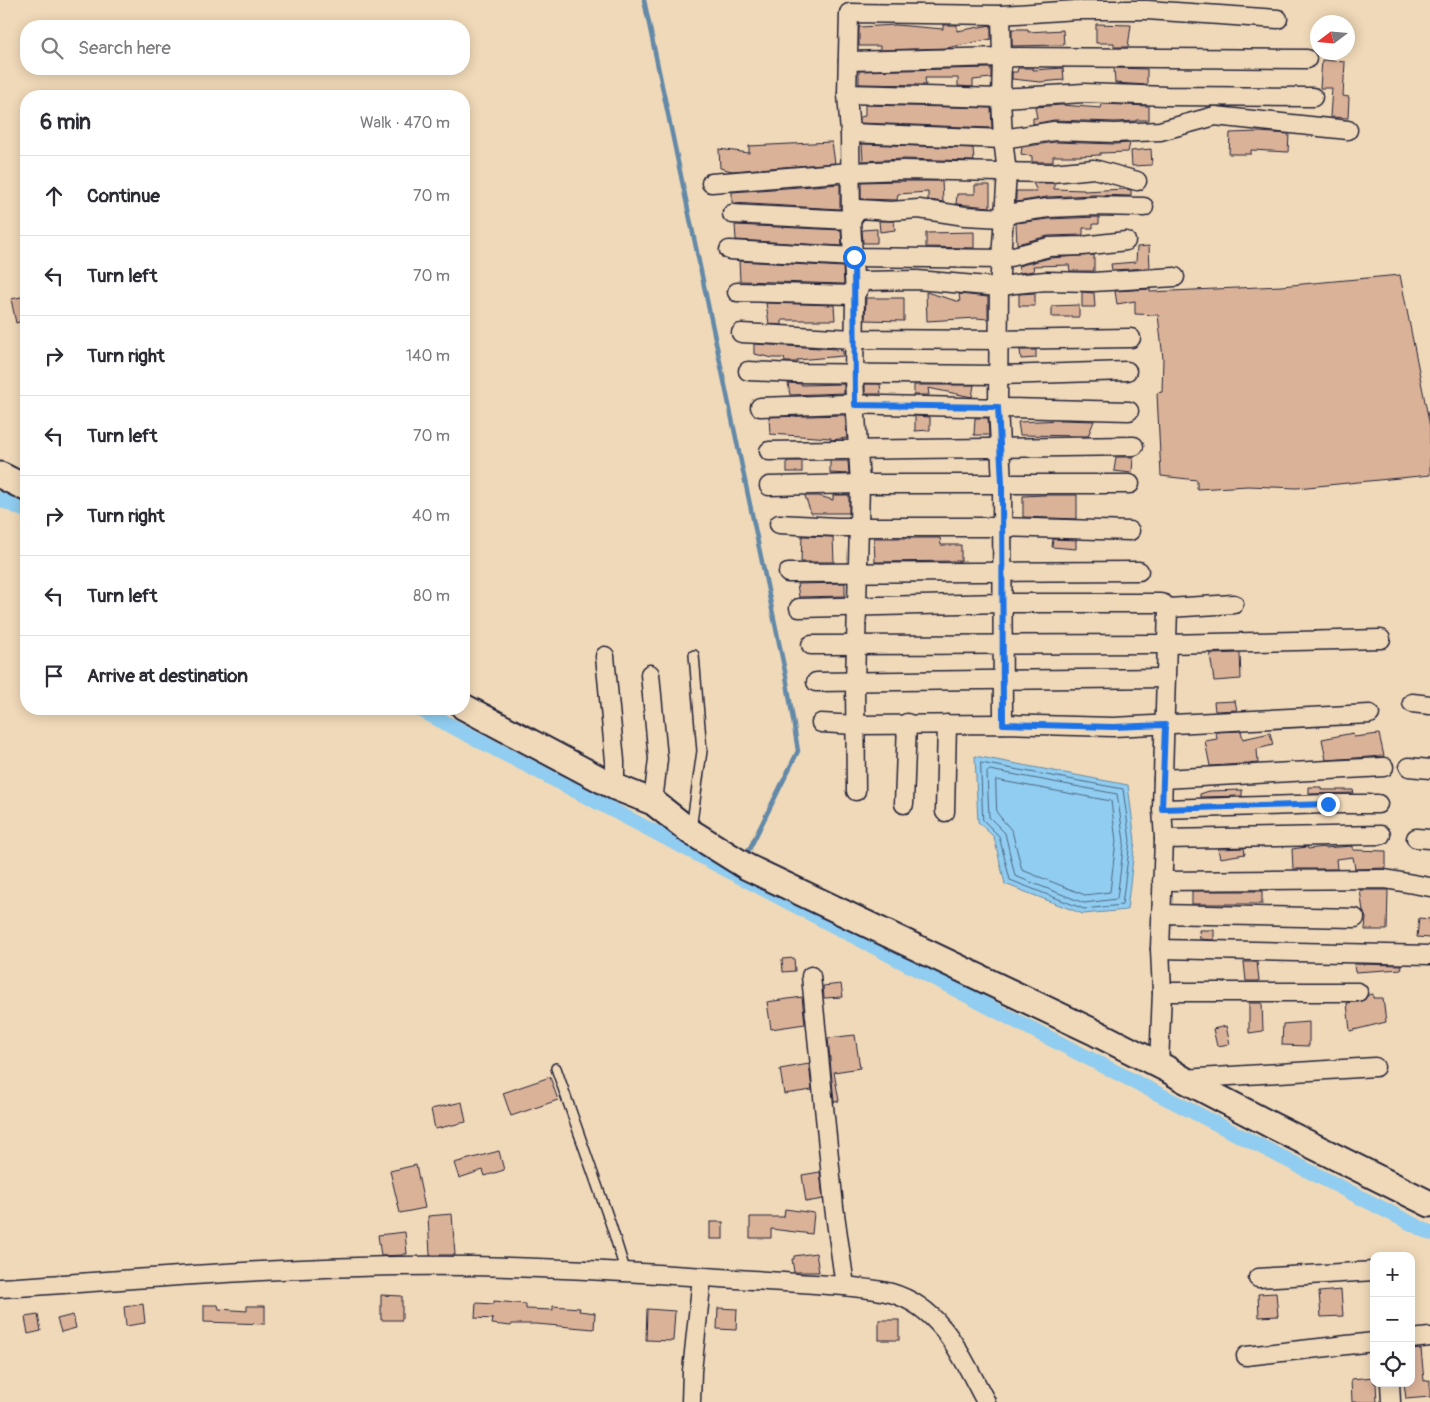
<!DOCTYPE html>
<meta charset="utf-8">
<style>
body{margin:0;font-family:Pangolin,sans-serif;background:#f2f2f3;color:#2b2b33}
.controls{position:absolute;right:15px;bottom:15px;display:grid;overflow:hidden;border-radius:10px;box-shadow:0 2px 12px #0003}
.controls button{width:45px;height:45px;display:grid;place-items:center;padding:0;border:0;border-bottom:1px solid #e1e1e2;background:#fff;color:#2b2b33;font:25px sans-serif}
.compass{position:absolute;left:1310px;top:15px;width:45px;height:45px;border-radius:50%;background:#fff;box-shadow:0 2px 12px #0003;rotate:254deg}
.stop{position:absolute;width:15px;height:15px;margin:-11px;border:4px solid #1a73e8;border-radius:50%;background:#fff}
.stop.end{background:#1a73e8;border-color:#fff;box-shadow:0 1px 5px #0008}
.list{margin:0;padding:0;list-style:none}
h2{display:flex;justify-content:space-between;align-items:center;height:65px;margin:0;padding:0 20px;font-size:21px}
h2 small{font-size:16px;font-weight:400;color:#7c7c81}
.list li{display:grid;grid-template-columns:32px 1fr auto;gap:15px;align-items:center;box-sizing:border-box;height:80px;padding:0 20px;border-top:1px solid #e1e1e2}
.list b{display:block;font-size:19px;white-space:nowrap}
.list em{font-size:16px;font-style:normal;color:#7c7c81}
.icon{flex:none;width:28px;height:28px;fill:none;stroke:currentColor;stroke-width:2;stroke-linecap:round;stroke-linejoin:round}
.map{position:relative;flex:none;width:1430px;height:1402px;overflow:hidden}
.search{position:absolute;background:#fff;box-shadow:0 2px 12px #0003;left:20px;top:20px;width:450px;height:55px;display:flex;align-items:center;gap:12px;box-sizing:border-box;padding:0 18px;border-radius:20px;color:#7c7c81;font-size:19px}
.panel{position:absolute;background:#fff;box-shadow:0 2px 12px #0003;left:20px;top:90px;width:450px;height:625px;border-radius:20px}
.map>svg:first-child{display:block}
</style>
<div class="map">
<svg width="1430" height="1402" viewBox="0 0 1430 1402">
<rect width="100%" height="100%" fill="#f0d9b8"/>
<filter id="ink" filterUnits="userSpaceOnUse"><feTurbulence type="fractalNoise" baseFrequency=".02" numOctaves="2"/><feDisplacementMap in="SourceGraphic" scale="10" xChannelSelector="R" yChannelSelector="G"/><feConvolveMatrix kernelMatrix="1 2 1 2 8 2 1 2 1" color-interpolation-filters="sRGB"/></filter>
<g filter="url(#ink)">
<polygon fill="#90cdf0" stroke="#6489a8" points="975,756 1128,785 1135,841 1127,910 1083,914 1005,884 994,837 978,822"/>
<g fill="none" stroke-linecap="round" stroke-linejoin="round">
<g stroke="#4e6683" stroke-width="1">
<polygon points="981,763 1123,789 1130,841 1122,905 1084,909 1010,880 999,836 983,820"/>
<polygon points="990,770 1117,794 1124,841 1117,899 1084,903 1015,876 1005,833 989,817 987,773"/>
<polygon points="996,780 1111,801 1116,841 1110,892 1085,895 1022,870 1012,831 997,813"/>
</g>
<polyline stroke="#6489a8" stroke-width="4.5" points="644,0 786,676 798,751 745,858"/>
<g stroke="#90cdf0" stroke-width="15">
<polyline points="0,499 26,511"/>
<polyline points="419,709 1018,1022 1430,1233"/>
</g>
</g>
<g fill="#dab298" stroke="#22223b">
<polygon points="1096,24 1131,25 1128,47 1114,47 1114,43 1096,43"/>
<polygon points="896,25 943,29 943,25 957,25 957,31 991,25 991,39 947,48 880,50 880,46 859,46 859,27"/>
<polygon points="1012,29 1028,29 1028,32 1063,30 1064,45 1012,46"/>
<polygon points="1322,60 1345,62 1343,96 1349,97 1348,118 1330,117 1332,88 1320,88"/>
<polygon points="991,68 991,78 973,80 973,87 958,86 958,78 925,78 926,85 859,84 859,71"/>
<polygon points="1018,68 1033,68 1033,70 1063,68 1064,80 1040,82 1012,79 1012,72 1017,72"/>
<polygon points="1114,68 1147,69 1147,85 1115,83"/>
<polygon points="1102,104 1149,106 1149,120 1136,120 1136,121 1115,122 1054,120 1033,124 1033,118 1037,118 1035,107 1061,105 1101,108"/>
<polygon points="865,105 991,108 992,128 860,123 860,117 865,116"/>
<polygon points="1259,132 1289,134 1288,152 1251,150 1251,154 1229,154 1230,133"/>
<polygon points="832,142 835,163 732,171 720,168 719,149 749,153 749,146"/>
<polygon points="1055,142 1115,144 1130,143 1128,152 1100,153 1100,155 1079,156 1053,156 1053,162 1032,162 1032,156 1021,154 1022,147"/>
<polygon points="862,144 973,148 974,161 903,159 863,161"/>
<polygon points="1151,149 1152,165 1132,166 1131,151"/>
<polygon points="903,181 942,181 943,202 928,200 928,192 898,194 897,200 861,199 861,182"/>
<polygon points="1033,183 1054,183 1054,189 1084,190 1084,191 1125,189 1131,190 1131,196 1094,195 1047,197 1016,202 1016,191 1037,191"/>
<polygon points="840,184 840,209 732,203 732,192"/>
<polygon points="975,185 990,185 990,207 956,204 957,194 975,194"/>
<polygon points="1099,217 1099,224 1093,224 1093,228 1083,228 1083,235 1048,236 1017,244 1016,223 1049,219"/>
<polygon points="879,221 894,221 895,230 880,232"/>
<polygon points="735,225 841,230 842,246 736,240"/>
<polygon points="877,229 877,243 863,243 862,230"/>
<polygon points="974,232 974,248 926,247 926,233"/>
<polygon points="1149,246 1150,268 1112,270 1111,264 1136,262 1137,247"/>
<polygon points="1094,255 1094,271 1070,271 1069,265 1033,266 1034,271 1020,273 1018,266 1050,258"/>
<polygon points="739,261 843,267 844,284 740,281"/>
<polygon points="1400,275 1430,427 1430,475 1297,488 1248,486 1197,489 1197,480 1161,476 1157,393 1162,392 1163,358 1158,315 1135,314 1135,301 1117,304 1115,291 1150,289 1150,292 1281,286"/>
<polygon points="926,292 960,302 959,294 988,297 988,319 976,318 927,321"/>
<polygon points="1082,292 1094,293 1095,307 1082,307"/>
<polygon points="1035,293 1035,306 1019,306 1019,294"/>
<polygon points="26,296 26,320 16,323 11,299"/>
<polygon points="866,298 904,298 904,321 865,320"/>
<polygon points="766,303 834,305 835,320 782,320 782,325 769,324"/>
<polygon points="1079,305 1079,317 1052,317 1052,306"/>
<polygon points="754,344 836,349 836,350 843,351 843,356 797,360 798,362 785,362 784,358 773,358 754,354"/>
<polygon points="1020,350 1036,350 1036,358 1021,359"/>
<polygon points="788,383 802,384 802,385 844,384 844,393 790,395"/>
<polygon points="865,384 880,384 881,394 865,394"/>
<polygon points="914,385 974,385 972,397 928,388 929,395 914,395"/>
<polygon points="845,415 847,438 831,440 831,438 770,434 769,417"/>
<polygon points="915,416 930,417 930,430 915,431"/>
<polygon points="975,418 988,418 989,435 974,435"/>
<polygon points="1063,420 1094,421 1088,436 1020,435 1018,422"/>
<polygon points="1116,457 1133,457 1132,473 1114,471"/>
<rect x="787" y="461" width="15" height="11"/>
<polygon points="830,461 848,461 849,474 830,473"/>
<polygon points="833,495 849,495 849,513 811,513 805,496 819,496 833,500"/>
<polygon points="1044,495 1077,495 1077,519 1023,517 1023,496"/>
<polygon points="802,536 833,537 834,562 801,562"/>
<polygon points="874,538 940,538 941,545 961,545 961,561 875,562"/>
<polygon points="1053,539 1076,540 1076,549 1052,547"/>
<polygon points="845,583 845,596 799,597 797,584"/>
<polygon points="1240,653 1241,679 1214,681 1210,654"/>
<polygon points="1235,701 1237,710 1215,711 1214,702"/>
<polygon points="1241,731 1243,739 1270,733 1273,745 1257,749 1258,763 1210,766 1205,741 1217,739 1216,732"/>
<polygon points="1353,733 1354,737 1379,734 1384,756 1326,760 1322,739"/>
<polygon points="1309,787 1321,787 1321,790 1353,790 1354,793 1309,794"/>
<polygon points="1242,790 1242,796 1200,797 1200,794 1209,791"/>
<polygon points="1353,846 1353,850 1386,851 1386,868 1355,869 1353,857 1336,859 1337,869 1293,869 1292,849 1307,847 1308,849 1324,847 1324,848"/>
<polygon points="1244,848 1245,854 1220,858 1218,849"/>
<polygon points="1360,890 1388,890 1387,930 1365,930 1366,918 1363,911"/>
<rect x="1192" y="891" width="70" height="13"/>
<polygon points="1419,918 1430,919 1430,938 1417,937"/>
<polygon points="1199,930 1214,930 1214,940 1200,939"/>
<polygon points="794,958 795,971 783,972 782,959"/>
<polygon points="1244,962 1257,962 1259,981 1246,981"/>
<polygon points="1354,964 1401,965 1402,969 1355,972"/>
<polygon points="841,984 843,997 824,998 823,986"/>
<polygon points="1373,994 1373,998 1383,998 1386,1022 1350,1031 1347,1003 1363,1001 1368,995"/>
<polygon points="802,997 805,1024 771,1029 767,1002"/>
<polygon points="1249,1003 1262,1003 1263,1031 1249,1033"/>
<polygon points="1309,1022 1309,1046 1282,1045 1283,1024"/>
<polygon points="1226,1026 1230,1044 1217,1046 1213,1029"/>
<polygon points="855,1035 860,1068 834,1072 839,1101 834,1102 828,1038"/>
<polygon points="809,1064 812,1090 784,1094 780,1069"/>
<polygon points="550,1077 558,1100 511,1116 503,1093"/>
<polygon points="462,1102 466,1122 435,1129 431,1109"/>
<polygon points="499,1151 504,1170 485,1176 483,1170 459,1178 454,1163"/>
<polygon points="416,1165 425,1208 400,1213 390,1171"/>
<polygon points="820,1172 823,1199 806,1202 802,1175"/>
<polygon points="785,1209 814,1213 812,1234 771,1229 771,1238 750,1238 750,1217 784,1217"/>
<polygon points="452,1214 455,1255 430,1255 428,1216"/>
<rect x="710" y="1222" width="13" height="17"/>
<polygon points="405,1232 407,1254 403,1254 403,1255 381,1256 378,1235"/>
<polygon points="816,1253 819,1272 794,1272 792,1259 794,1259 794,1256"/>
<polygon points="1341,1290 1343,1316 1321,1317 1319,1292"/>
<polygon points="1276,1293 1278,1316 1259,1317 1258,1294"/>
<polygon points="381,1295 402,1296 402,1320 381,1320"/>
<polygon points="494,1301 526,1304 526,1309 553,1310 553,1306 580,1308 579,1311 595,1313 594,1329 536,1324 512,1324 511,1326 492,1324 493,1319 475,1318 476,1303 494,1304"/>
<polygon points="143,1304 145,1323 126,1326 124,1307"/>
<polygon points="204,1305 218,1305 219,1309 247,1311 247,1306 265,1306 265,1324 204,1322"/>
<polygon points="718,1308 737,1309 736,1330 717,1329"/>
<polygon points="647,1309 675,1311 673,1341 646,1340"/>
<polygon points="38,1315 41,1331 28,1334 25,1317"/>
<polygon points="73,1315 76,1328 61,1332 57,1319"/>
<rect x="879" y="1320" width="20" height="20"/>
<polygon points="1421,1349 1424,1381 1430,1380 1430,1397 1406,1399 1404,1383 1411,1383 1411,1350"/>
<polygon points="1374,1377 1374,1383 1376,1383 1377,1402 1352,1402 1351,1379"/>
</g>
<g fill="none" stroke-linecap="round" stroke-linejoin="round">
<g stroke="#22223b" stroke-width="12">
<g id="lane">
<polyline points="691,829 702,751 694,655"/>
<polyline points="556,1068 611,1225 626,1273"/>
</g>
</g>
<g stroke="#22223b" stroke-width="21">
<g id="street">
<polyline points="1001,15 1002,57 1001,98 1003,139 1007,173 999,287 998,407 1002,483 1003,724"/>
<polyline points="848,61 1002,57 1307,59"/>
<polyline points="847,94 1001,98 1084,93 1167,96 1313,97"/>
<polyline points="850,133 1003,139 1054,131 1115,133 1160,131 1215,116 1348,130"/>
<polyline points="711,183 851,172 903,170 1052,173 1094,169 1137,181"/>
<polyline points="732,214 851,220 859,209 890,211 919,209 965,216 1003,218 1013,213 1048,208 1094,206 1144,207"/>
<polyline points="729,250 854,257 1002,259 1049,247 1082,246 1126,241"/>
<polyline points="737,292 855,295 863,281 917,280 999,287 1015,284 1046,281 1093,282 1175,277"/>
<polyline points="741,333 854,339 999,340 1131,338"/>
<polyline points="748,371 794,373 999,375 1127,371"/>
<polyline points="760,407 844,404 1129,411"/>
<polyline points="769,451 1134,446"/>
<polyline points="769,486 860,484 1130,484"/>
<polyline points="779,524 837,527 1001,527 1130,531"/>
<polyline points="788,573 1139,571"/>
<polyline points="799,608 1002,603 1160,603 1164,604 1168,608 1162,809 1164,839 1160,949 1162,992 1159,1065"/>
<polyline points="1168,608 1234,604"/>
<polyline points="811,645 1166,644 1381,639"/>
<polyline points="605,656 615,761 615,787"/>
<polyline points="650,674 658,759 653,802"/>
<polyline points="816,682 1166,678"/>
<polyline points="1412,703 1430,705"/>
<polyline points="821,723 856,725 1003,724 1113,727 1370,714"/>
<polyline points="1409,767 1430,769"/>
<polyline points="1163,779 1384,767"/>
<polyline points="856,791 855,684 860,484 854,379 855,295 851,220 850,133 847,94 849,13 1001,15 1076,10 1147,10 1278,19"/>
<polyline points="904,804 907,723"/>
<polyline points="1162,809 1327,804 1378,804"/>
<polyline points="945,812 947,724"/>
<polyline points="1416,838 1430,839"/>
<polyline points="1164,839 1381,835"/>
<polyline points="1162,881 1385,879 1430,887"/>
<polyline points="1161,914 1355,918"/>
<polyline points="1160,949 1430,955"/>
<polyline points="811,976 834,1207 845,1286"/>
<polyline points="1162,992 1358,992"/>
<polyline points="1183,1079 1375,1067"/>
<polyline points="1258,1278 1374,1271"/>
<path d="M0,1288C133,1280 266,1268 399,1266C548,1264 697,1277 845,1286C860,1288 876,1289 891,1293C943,1308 962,1358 986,1402"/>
<polyline points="1411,1339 1430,1337"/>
<polyline points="1246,1356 1374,1342"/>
<polyline points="1390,1383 1391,1402"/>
<polyline points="691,1402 692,1371 702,1277"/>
</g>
</g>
<g stroke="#22223b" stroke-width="29">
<g id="secondary">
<polyline points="0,475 26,488"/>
<polyline points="464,707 615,787 653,802 691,832 747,867 1096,1033 1167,1069 1183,1079 1273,1126 1430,1204"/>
</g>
</g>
<use href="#lane" stroke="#f0d9b8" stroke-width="9"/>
<use href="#street" stroke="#f0d9b8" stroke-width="18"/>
<use href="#secondary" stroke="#f0d9b8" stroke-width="25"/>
</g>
</g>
<g fill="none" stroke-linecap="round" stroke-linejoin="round" filter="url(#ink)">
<polyline stroke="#1a73e8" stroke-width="6" points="854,257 855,405 998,407 1002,483 1003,724 1113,727 1165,725 1162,809 1328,804"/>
</g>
</svg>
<div class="controls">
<button>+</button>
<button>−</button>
<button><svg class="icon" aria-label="locate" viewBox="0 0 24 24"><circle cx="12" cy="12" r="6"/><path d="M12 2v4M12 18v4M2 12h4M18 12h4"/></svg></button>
</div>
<svg class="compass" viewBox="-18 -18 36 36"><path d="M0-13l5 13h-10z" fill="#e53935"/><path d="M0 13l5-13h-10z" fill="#7c7c81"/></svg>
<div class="stop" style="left:854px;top:257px"></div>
<div class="stop end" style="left:1328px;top:804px"></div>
<div class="search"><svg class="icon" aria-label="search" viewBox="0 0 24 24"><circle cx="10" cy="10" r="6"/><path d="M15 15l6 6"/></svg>Search here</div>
<section class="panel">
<h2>6 min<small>Walk · 470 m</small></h2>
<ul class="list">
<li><svg class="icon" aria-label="ahead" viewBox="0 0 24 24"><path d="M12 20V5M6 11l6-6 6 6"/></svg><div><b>Continue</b></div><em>70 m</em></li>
<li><svg class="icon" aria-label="left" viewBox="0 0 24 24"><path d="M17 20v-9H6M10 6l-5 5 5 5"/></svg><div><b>Turn left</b></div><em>70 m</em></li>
<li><svg class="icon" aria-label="right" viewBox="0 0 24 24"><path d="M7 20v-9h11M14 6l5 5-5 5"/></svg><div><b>Turn right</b></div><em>140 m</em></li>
<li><svg class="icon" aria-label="left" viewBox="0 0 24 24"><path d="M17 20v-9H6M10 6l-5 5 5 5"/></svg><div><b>Turn left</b></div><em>70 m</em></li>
<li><svg class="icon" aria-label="right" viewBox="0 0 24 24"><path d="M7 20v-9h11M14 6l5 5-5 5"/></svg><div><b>Turn right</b></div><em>40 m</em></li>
<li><svg class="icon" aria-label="left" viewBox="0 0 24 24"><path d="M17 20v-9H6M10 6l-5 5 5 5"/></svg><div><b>Turn left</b></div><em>80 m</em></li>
<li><svg class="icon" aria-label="arrive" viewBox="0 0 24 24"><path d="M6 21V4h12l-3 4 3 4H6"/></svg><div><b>Arrive at destination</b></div></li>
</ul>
</section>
</div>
